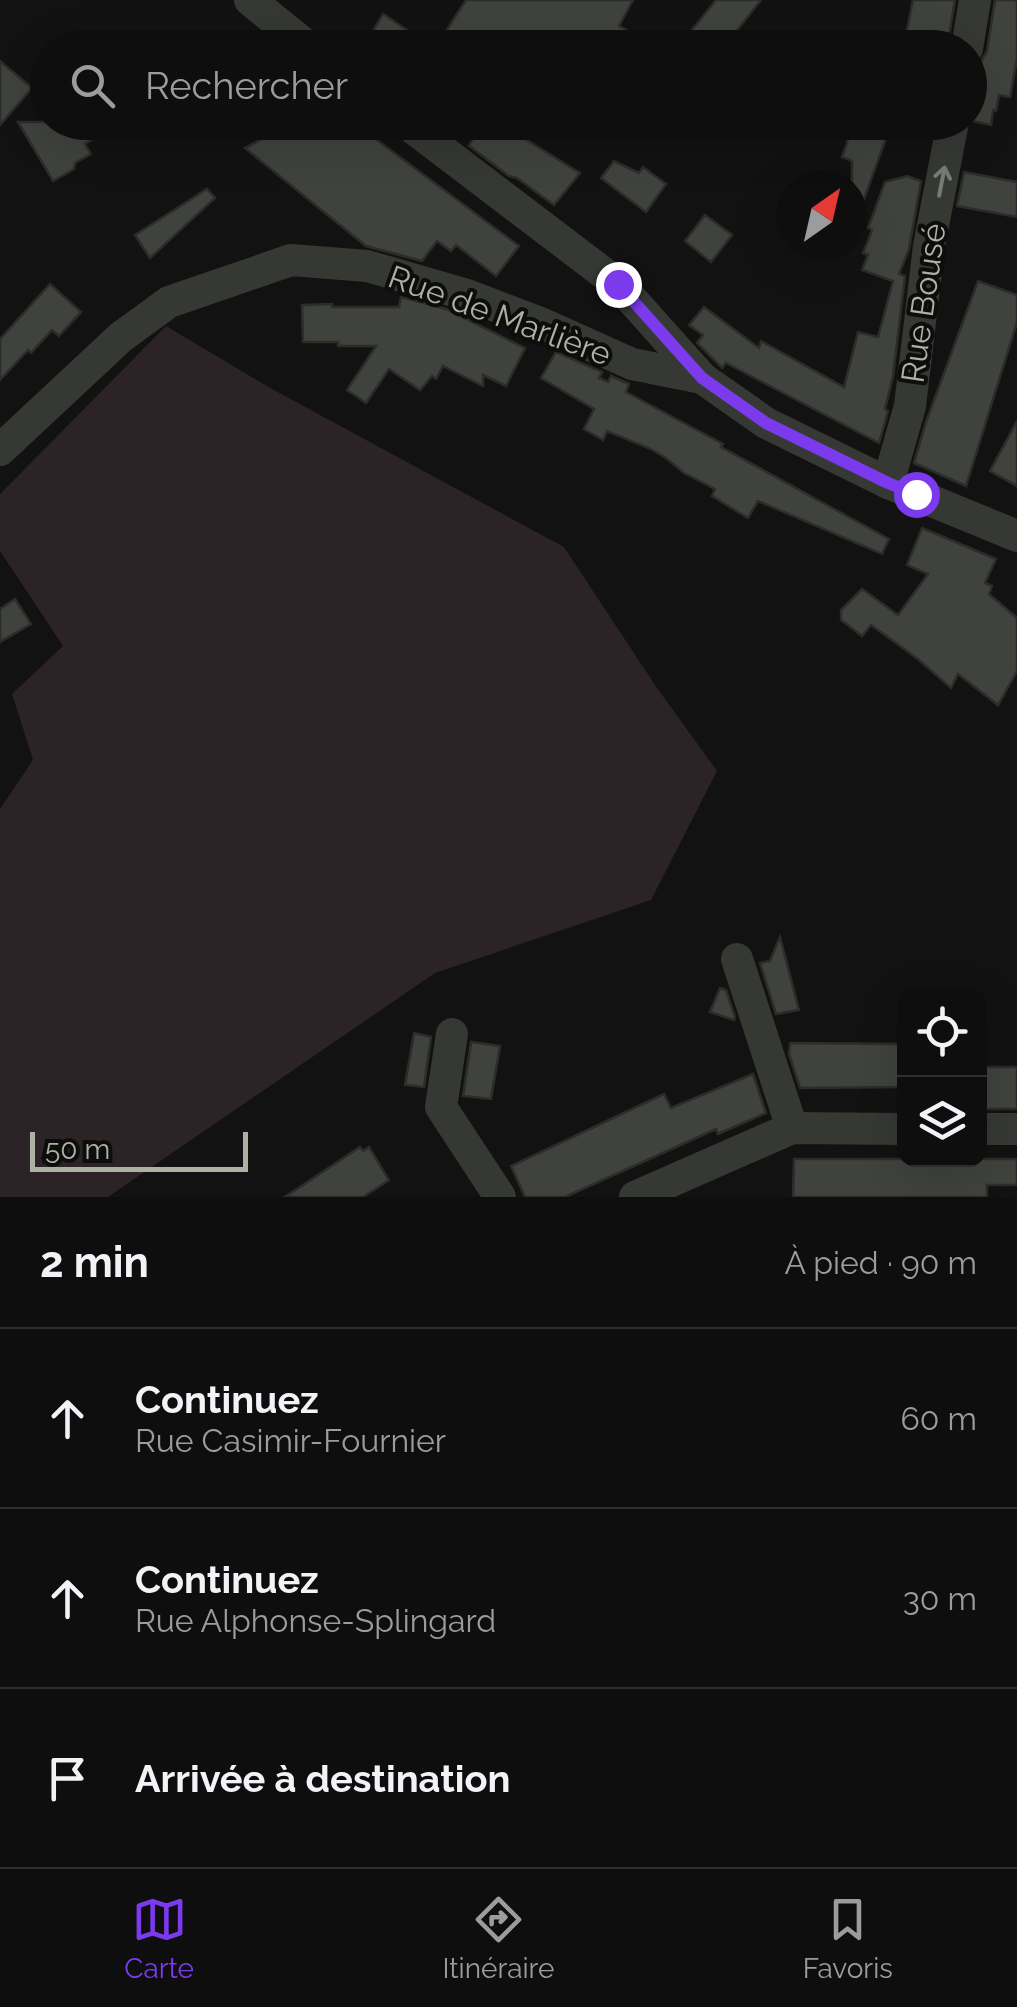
<!DOCTYPE html>
<html lang="fr">
<meta charset="utf-8">
<style>
body{margin:0;font-family:Raleway,sans-serif;background:#1b1c1b;color:#f1f3f6}
.controls{position:absolute;right:30px;bottom:30px;display:grid;overflow:hidden;border-radius:20px;box-shadow:0 10px 40px #0002}
.controls button{width:90px;height:90px;display:grid;place-items:center;padding:0;border:0;border-bottom:2px solid #2d2e2e;background:#0d0e0d;color:#f1f3f6;font:50px sans-serif}
.compass{position:absolute;left:777px;top:170px;width:90px;height:90px;border-radius:50%;background:#0d0e0d;box-shadow:0 10px 40px #0002;rotate:34deg}
.scale{position:absolute;left:30px;bottom:25px;width:218px;box-sizing:border-box;padding-left:10px;border:5px solid #acb1a3;border-top:0;font-size:28px;line-height:35px;white-space:nowrap;color:#acb1a3;-webkit-text-stroke:8px #0c0d0c;paint-order:stroke}
.stop{position:absolute;width:30px;height:30px;margin:-22px;border:8px solid #7c3aed;border-radius:50%;background:#fff}
.stop.end{background:#7c3aed;border-color:#fff;box-shadow:0 2px 10px #0008}
.list{margin:0;padding:0;list-style:none}
h2{display:flex;justify-content:space-between;align-items:center;height:130px;margin:0;padding:0 40px;font-size:42px}
h2 small{font-size:32px;font-weight:400;color:#9a9c9d}
.list li{display:grid;grid-template-columns:65px 1fr auto;gap:30px;align-items:center;box-sizing:border-box;height:180px;padding:0 40px;border-top:2px solid #2d2e2e}
.list b{display:block;font-size:38px;white-space:nowrap}
.list p{margin:0;font-size:32px;white-space:nowrap;color:#9a9c9d}
.list em{font-size:32px;font-style:normal;color:#9a9c9d}
.icon{flex:none;width:55px;height:55px;fill:none;stroke:currentColor;stroke-width:2;stroke-linecap:round;stroke-linejoin:round}
.map{position:relative;flex:none;width:1017px;height:1197px;overflow:hidden}
.search{position:absolute;background:#0d0e0d;box-shadow:0 10px 40px #0002;left:30px;right:30px;top:30px;height:110px;display:flex;align-items:center;gap:25px;box-sizing:border-box;padding:0 35px;border-radius:55px;color:#9a9c9d;font-size:38px}
.sheet{height:670px;background:#0d0e0d}
nav{display:flex;justify-content:space-around;align-items:center;box-sizing:border-box;height:140px;border-top:2px solid #2d2e2e;background:#0d0e0d;font-size:28px;color:#9a9c9d}
nav a{display:grid;justify-items:center;gap:5px}
nav .on{color:#7c3aed}
.map>svg:first-child{display:block}
</style>
<div class="map">
<svg width="1017" height="1197" viewBox="0 0 1017 1197">
<rect width="100%" height="100%" fill="#111211"/>
<polygon fill="#2b2325" points="166,326 272,389 564,547 655,685 717,771 651,900 435,973 108,1197 0,1197 0,809 33,760 12,694 63,646 0,551 0,494"/>
<g fill="#3f423d" stroke="#2c2d2b" stroke-width="2.5">
<polygon points="466,0 633,0 619,26 663,48 435,48"/>
<polygon points="716,0 761,0 723,48 701,48 687,36"/>
<polygon points="913,0 955,0 947,48 916,45 917,41 905,39"/>
<polygon points="995,0 1017,0 1017,59 1010,97 999,95 996,111 993,110 991,125 972,121 970,113 980,63 987,51"/>
<polygon points="383,14 434,48 363,48"/>
<polygon points="0,61 32,88 0,125"/>
<polygon points="18,122 120,122 85,144 91,154 75,163 74,169 53,181"/>
<polygon points="293,122 353,122 519,246 496,276 456,245 451,251 437,241 422,261 366,246 245,148"/>
<polygon points="482,122 526,122 519,135 580,173 554,205 517,178 509,176 469,146"/>
<polygon points="854,122 892,122 855,224 852,223 852,161 842,157"/>
<polygon points="614,161 639,173 643,167 666,184 646,212 601,178"/>
<polygon points="964,172 1017,182 1017,217 957,206"/>
<polygon points="907,176 921,181 909,249 899,274 905,276 893,376 885,409 888,411 879,443 726,363 722,368 697,343 703,335 689,325 704,307 759,348 761,341 844,387 858,332 878,337 893,281 862,270 868,255 863,253 872,230 868,228 885,182"/>
<polygon points="207,189 215,198 150,258 135,235"/>
<polygon points="705,215 732,235 711,262 685,241"/>
<polygon points="978,281 1017,295 1017,322 966,486 914,463 926,422"/>
<polygon points="50,284 81,312 59,336 52,330 31,353 28,350 0,380 0,339"/>
<polygon points="401,297 446,309 525,348 506,386 483,375 483,386 443,366 436,379 432,376 420,390 389,369 366,403 347,390 376,346 338,346 338,342 303,342 302,305 332,304 332,307 399,307"/>
<polygon points="556,352 602,372 599,378 608,382 611,376 629,384 626,392 723,444 721,447 889,539 882,554 758,501 748,518 712,496 715,489 684,473 666,458 651,449 607,431 603,440 584,429 594,409 541,378"/>
<polygon points="1017,421 1017,486 990,471"/>
<polygon points="922,528 996,559 985,583 992,586 989,594 1017,618 1017,671 998,705 958,674 951,688 918,659 871,625 862,636 841,620 841,610 862,589 898,615 928,574 907,565"/>
<polygon points="15,599 31,624 0,642 0,609"/>
<polygon points="780,937 799,1010 776,1014 760,963 770,961"/>
<polygon points="720,988 726,990 735,1017 734,1020 710,1012"/>
<polygon points="414,1033 431,1037 424,1087 405,1085"/>
<polygon points="471,1042 500,1046 491,1099 463,1096"/>
<polygon points="790,1043 904,1044 904,1087 800,1088 789,1054"/>
<rect x="980" y="1067" width="37" height="42"/>
<polygon points="753,1074 766,1113 718,1134 716,1129 565,1197 525,1197 511,1166 664,1094 671,1108"/>
<polygon points="360,1147 363,1151 369,1147 389,1180 363,1197 285,1197"/>
<polygon points="794,1159 1017,1159 1017,1185 987,1185 987,1197 793,1197"/>
</g>
<g fill="none" stroke-linecap="round" stroke-linejoin="round">
<g stroke="#363834" stroke-width="32">
<polyline points="250,0 309,48"/>
<polyline points="967,48 975,0"/>
<polyline points="405,122 618,284 702,378 766,423 888,483 1017,536"/>
<polyline points="0,450 121,337 169,302 291,260 367,266 464,294 543,324 632,364 702,378"/>
<polyline points="888,483 910,406 929,246 953,122"/>
<polyline points="737,959 792,1128"/>
<polyline points="452,1034 441,1107 500,1197"/>
<polyline points="980,1129 1017,1129"/>
<polyline points="635,1197 792,1128 904,1129"/>
</g>
</g>
<defs><path id="oneway-shaft" d="M-6 0H5M1.5-3L5.5 0L1.5 3" fill="none" stroke-width="1.6" stroke-linecap="round" stroke-linejoin="round" transform="scale(2.5)"/></defs>
<use stroke="#777b71" href="#oneway-shaft" transform="translate(942 181) rotate(-79)"/>
<g fill="none" stroke-linecap="round" stroke-linejoin="round">
<polyline stroke="#7c3aed" stroke-width="12" points="618,284 702,378 766,423 888,483 916,494"/>
</g>
<g text-anchor="middle" dominant-baseline="central" stroke-width="8" stroke-linejoin="round" paint-order="stroke">
<g font-size="32" fill="#acb1a3" stroke="#0c0d0c">
<text transform="translate(923 303) rotate(-82)">Rue Bousé</text>
<text transform="translate(500 315) rotate(20)">Rue de Marlière</text>
</g>
</g>
</svg>
<div class="controls">
<button><svg class="icon" aria-label="locate" viewBox="0 0 24 24"><circle cx="12" cy="12" r="6"/><path d="M12 2v4M12 18v4M2 12h4M18 12h4"/></svg></button>
<button><svg class="icon" aria-label="layers" viewBox="0 0 24 24"><path d="M12 4l9 5-9 5-9-5zM3 14l9 5 9-5"/></svg></button>
</div>
<svg class="compass" viewBox="-18 -18 36 36"><path d="M0-13l5 13h-10z" fill="#e53935"/><path d="M0 13l5-13h-10z" fill="#9a9c9d"/></svg>
<div class="scale">50 m</div>
<div class="stop" style="left:916px;top:494px"></div>
<div class="stop end" style="left:618px;top:284px"></div>
<div class="search"><svg class="icon" aria-label="search" viewBox="0 0 24 24"><circle cx="10" cy="10" r="6"/><path d="M15 15l6 6"/></svg>Rechercher</div>
</div>
<section class="sheet">
<h2>2 min<small>À pied · 90 m</small></h2>
<ul class="list">
<li><svg class="icon" aria-label="ahead" viewBox="0 0 24 24"><path d="M12 20V5M6 11l6-6 6 6"/></svg><div><b>Continuez</b><p>Rue Casimir-Fournier</p></div><em>60 m</em></li>
<li><svg class="icon" aria-label="ahead" viewBox="0 0 24 24"><path d="M12 20V5M6 11l6-6 6 6"/></svg><div><b>Continuez</b><p>Rue Alphonse-Splingard</p></div><em>30 m</em></li>
<li><svg class="icon" aria-label="arrive" viewBox="0 0 24 24"><path d="M6 21V4h12l-3 4 3 4H6"/></svg><div><b>Arrivée à destination</b></div></li>
</ul>
</section>
<nav>
<a class="on"><svg class="icon" aria-label="map" viewBox="0 0 24 24"><path d="M3 6l6-2 6 2 6-2v14l-6 2-6-2-6 2zM9 4v14M15 6v14"/></svg>Carte</a>
<a><svg class="icon" aria-label="directions" viewBox="0 0 24 24"><path d="M12 3l9 9-9 9-9-9zM9 14v-3h6M13 9l2 2-2 2"/></svg>Itinéraire</a>
<a><svg class="icon" aria-label="saved" viewBox="0 0 24 24"><path d="M7 4h10v16l-5-4-5 4z"/></svg>Favoris</a>
</nav>
